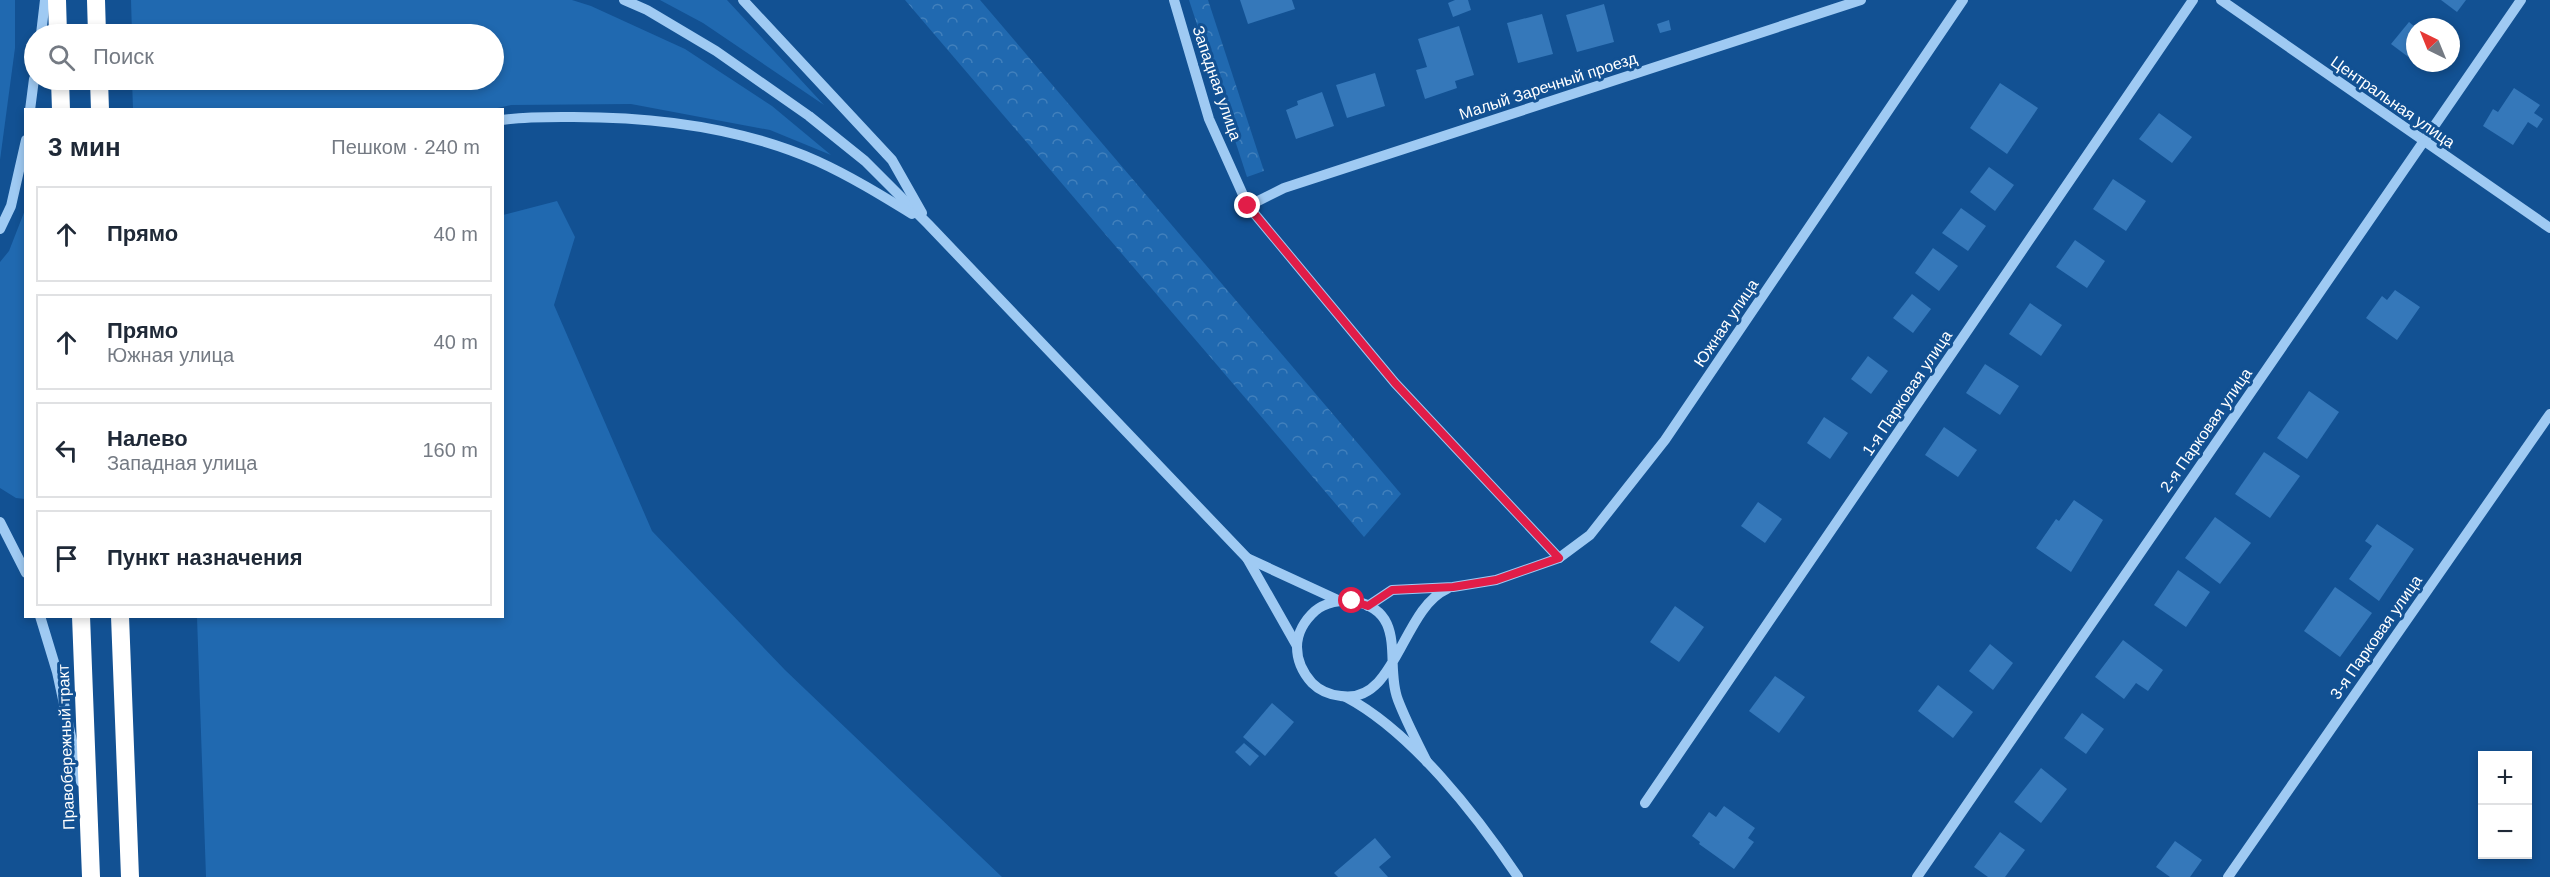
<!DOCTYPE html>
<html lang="ru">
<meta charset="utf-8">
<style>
body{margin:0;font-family:Helvetica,sans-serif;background:#f2f2f3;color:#1f2937}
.controls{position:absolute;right:18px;bottom:18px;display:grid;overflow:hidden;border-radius:0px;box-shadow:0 3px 9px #0003}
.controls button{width:54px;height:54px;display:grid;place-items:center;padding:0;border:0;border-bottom:2px solid #e0e1e3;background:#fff;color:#1f2937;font:30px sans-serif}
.compass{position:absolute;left:2406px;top:18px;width:54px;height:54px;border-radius:50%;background:#fff;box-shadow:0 3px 9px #0003;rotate:317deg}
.stop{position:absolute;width:18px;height:18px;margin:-14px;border:4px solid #e11d48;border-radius:50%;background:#fff}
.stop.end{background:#e11d48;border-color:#fff;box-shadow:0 2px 6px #0008}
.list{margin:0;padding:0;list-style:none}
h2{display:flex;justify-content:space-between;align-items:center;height:78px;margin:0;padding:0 24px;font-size:26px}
h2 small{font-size:20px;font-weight:400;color:#747a83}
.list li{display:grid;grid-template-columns:39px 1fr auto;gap:18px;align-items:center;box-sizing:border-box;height:96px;margin:0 12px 12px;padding:0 12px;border:2px solid #e0e1e3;border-radius:0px}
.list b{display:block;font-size:22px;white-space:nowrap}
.list p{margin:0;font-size:20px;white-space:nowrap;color:#747a83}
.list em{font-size:20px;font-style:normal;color:#747a83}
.icon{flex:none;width:33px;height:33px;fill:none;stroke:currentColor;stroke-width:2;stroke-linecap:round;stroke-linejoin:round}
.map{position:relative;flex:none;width:2550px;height:877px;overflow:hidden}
.search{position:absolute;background:#fff;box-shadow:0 3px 9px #0003;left:24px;top:24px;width:480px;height:66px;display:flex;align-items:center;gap:15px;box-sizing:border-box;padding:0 21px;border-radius:33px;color:#747a83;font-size:22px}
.panel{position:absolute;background:#fff;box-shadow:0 3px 9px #0003;left:24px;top:108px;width:480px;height:510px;border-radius:0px}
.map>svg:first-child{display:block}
</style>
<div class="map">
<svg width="2550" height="877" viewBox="0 0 2550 877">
<defs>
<pattern id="forest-crowns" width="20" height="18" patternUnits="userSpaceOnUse" patternTransform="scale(1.5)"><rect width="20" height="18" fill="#2069b0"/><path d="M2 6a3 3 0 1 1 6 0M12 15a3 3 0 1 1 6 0" fill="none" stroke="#4180bc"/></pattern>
</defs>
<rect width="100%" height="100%" fill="#125193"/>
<g fill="#2069b0">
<polygon points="0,0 15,0 15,48 0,160"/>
<polygon points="131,0 572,0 591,6 685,49 772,106 831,155 770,130 631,104 511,105 488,110 133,109 132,80 494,80 494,34 132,34"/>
<polygon points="660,0 727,0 824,105 703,23"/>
<polygon points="557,201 575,237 554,305 652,531 785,670 1002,877 206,877 197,617 502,616 503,215"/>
<polygon points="25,210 25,499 16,498 0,488 0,262 9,251"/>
</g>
<g fill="url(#forest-crowns)">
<polygon points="905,0 980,0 1401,494 1364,537"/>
<polygon points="1189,0 1208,0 1264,171 1247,177"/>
</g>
<g fill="#3578ba">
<polygon points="1240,0 1292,0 1295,9 1248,24"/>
<polygon points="1455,0 1468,0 1471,10 1453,17 1448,3"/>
<polygon points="2441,0 2466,0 2457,12"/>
<polygon points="1604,4 1614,42 1577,52 1566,15"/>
<polygon points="1542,14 1553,54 1518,63 1507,23"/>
<polygon points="1669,20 1671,30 1660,33 1657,24"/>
<polygon points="2409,22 2415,27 2415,62 2391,44"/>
<polygon points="1459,26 1474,75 1455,81 1457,88 1425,99 1416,70 1427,67 1418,39"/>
<polygon points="1375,73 1385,106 1347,118 1336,85"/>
<polygon points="2000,83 2038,108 2007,154 1970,128"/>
<polygon points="2514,88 2540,105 2534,113 2543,119 2537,128 2528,122 2513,145 2483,126 2493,109 2498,112"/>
<polygon points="1322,92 1334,126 1296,139 1286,110 1298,105 1297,101"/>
<polygon points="2159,113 2192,137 2172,163 2139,139"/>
<polygon points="1989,167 2014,185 1995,211 1970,192"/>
<polygon points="2113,179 2146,201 2126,231 2093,209"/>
<polygon points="1961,208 1986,226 1968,251 1942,233"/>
<polygon points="2075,240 2105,261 2087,288 2056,267"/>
<polygon points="1933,248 1958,266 1939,291 1915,273"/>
<polygon points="2395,290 2420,307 2397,340 2366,318 2382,296 2387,300"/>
<polygon points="1912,294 1931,309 1913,333 1893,318"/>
<polygon points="2030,303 2062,325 2041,356 2009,334"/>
<polygon points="1868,356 1888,371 1871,394 1851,379"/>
<polygon points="1985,364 2019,386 2000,415 1966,393"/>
<polygon points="2309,391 2339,412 2307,459 2277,438"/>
<polygon points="1824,417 1848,433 1830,459 1807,443"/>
<polygon points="1944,427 1977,450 1958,477 1925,455"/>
<polygon points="2264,452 2300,476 2270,518 2235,494"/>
<polygon points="2074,500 2103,520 2071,572 2036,548 2056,519 2059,521"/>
<polygon points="1758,502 1782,519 1765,543 1741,526"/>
<polygon points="2215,517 2251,543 2220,584 2185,558"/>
<polygon points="2377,524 2414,549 2379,601 2349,579 2372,546 2365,541"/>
<polygon points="2178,570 2210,592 2186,627 2154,605"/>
<polygon points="2335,587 2372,613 2340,657 2304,631"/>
<polygon points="1675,606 1704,627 1679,662 1650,642"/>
<polygon points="2123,640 2163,670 2148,691 2136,683 2124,699 2095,677"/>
<polygon points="1990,644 2013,663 1993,690 1969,671"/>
<polygon points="1775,676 1805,697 1779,733 1749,711"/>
<polygon points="1938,685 1973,712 1953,738 1918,711"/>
<polygon points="1272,703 1294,722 1265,756 1243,737"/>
<polygon points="2082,713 2104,729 2086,754 2064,738"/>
<polygon points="1244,743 1259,756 1250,766 1235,752"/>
<polygon points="2041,768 2067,789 2041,823 2014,802"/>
<polygon points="1724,806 1755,828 1748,838 1754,842 1734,869 1699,844 1700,842 1692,836 1709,812 1716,817"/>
<polygon points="2000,832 2025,850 2005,877 1988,877 1974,867"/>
<polygon points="1375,838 1391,857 1379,867 1388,877 1338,877 1334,873"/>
<polygon points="2175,841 2202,860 2190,877 2170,877 2156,867"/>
</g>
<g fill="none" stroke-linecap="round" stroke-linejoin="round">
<g stroke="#9fcaf3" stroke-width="10">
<polyline points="624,0 647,10 716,51 809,116 865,161 928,224 1247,558 1297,646"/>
<polyline points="743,0 892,160 922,213"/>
<polyline points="1174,0 1209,119 1248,206 1395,383 1559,558"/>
<polyline points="2221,0 2550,228"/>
<polyline points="41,34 45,0"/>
<polyline points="30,110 34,79"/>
<path d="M502,120C522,117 542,117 562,117C647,116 738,126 817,161C850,176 881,195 912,214"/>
<polyline points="1248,206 1284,188 1861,0"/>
<polyline points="0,229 11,206 26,140"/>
<polyline points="0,522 26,573"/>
<polyline points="1247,558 1340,601"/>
<polyline points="1368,606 1392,590 1453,587 1496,580 1559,558 1590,535 1665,440 1963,0"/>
<polyline points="40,616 57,672 81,782"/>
<path d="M1346,697C1412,732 1477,816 1518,877"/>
<path d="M1427,762C1417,742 1406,721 1398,700C1384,664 1409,612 1354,601C1342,599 1324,603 1315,611C1305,620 1297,633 1297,647C1297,661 1303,673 1312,683C1320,691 1330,695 1341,696C1396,705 1402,609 1447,589"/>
<polyline points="1645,803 2193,0"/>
<polyline points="1917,877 2521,0"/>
<polyline points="2228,877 2550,414"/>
</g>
<g stroke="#fff" stroke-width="18">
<polyline points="57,0 58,34"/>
<polyline points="96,0 97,34"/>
<polyline points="60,80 61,110"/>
<polyline points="99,80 100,110"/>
<polyline points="81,616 91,877"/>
<polyline points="120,616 130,877"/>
</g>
</g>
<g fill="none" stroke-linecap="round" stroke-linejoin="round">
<polyline stroke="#e11d48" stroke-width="8" points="1248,206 1395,383 1559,558 1496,580 1453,587 1392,590 1368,606 1352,601"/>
</g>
<g text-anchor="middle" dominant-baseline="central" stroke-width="6" stroke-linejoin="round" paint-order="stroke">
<g font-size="16" fill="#fff" stroke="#125193">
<text transform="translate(1217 83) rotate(71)">Западная улица</text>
<text transform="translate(1548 86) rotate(-18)">Малый Заречный проезд</text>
<text transform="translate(2393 102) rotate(35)">Центральная улица</text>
<text transform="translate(1726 323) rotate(-56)">Южная улица</text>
<text transform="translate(1907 393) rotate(-56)">1-я Парковая улица</text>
<text transform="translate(2206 430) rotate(-55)">2-я Парковая улица</text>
<text transform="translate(2376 637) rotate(-55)">3-я Парковая улица</text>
<text transform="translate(66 747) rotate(-92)">Правобережный тракт</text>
</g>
</g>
</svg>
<div class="controls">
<button>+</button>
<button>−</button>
</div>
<svg class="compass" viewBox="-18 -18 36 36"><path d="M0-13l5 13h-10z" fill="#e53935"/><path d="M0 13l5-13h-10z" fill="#747a83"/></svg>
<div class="stop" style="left:1352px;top:601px"></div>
<div class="stop end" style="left:1248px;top:206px"></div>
<div class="search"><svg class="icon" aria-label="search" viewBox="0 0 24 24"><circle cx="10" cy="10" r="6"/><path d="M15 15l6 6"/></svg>Поиск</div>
<section class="panel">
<h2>3 мин<small>Пешком · 240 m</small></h2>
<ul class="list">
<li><svg class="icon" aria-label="ahead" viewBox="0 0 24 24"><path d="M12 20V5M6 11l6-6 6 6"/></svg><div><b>Прямо</b></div><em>40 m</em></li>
<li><svg class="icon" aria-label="ahead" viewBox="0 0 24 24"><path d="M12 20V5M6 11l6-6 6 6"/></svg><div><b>Прямо</b><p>Южная улица</p></div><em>40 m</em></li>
<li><svg class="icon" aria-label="left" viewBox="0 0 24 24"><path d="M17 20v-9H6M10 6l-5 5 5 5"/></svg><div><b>Налево</b><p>Западная улица</p></div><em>160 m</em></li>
<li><svg class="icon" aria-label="arrive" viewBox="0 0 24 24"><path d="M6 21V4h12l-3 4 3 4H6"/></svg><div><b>Пункт назначения</b></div></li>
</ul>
</section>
</div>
